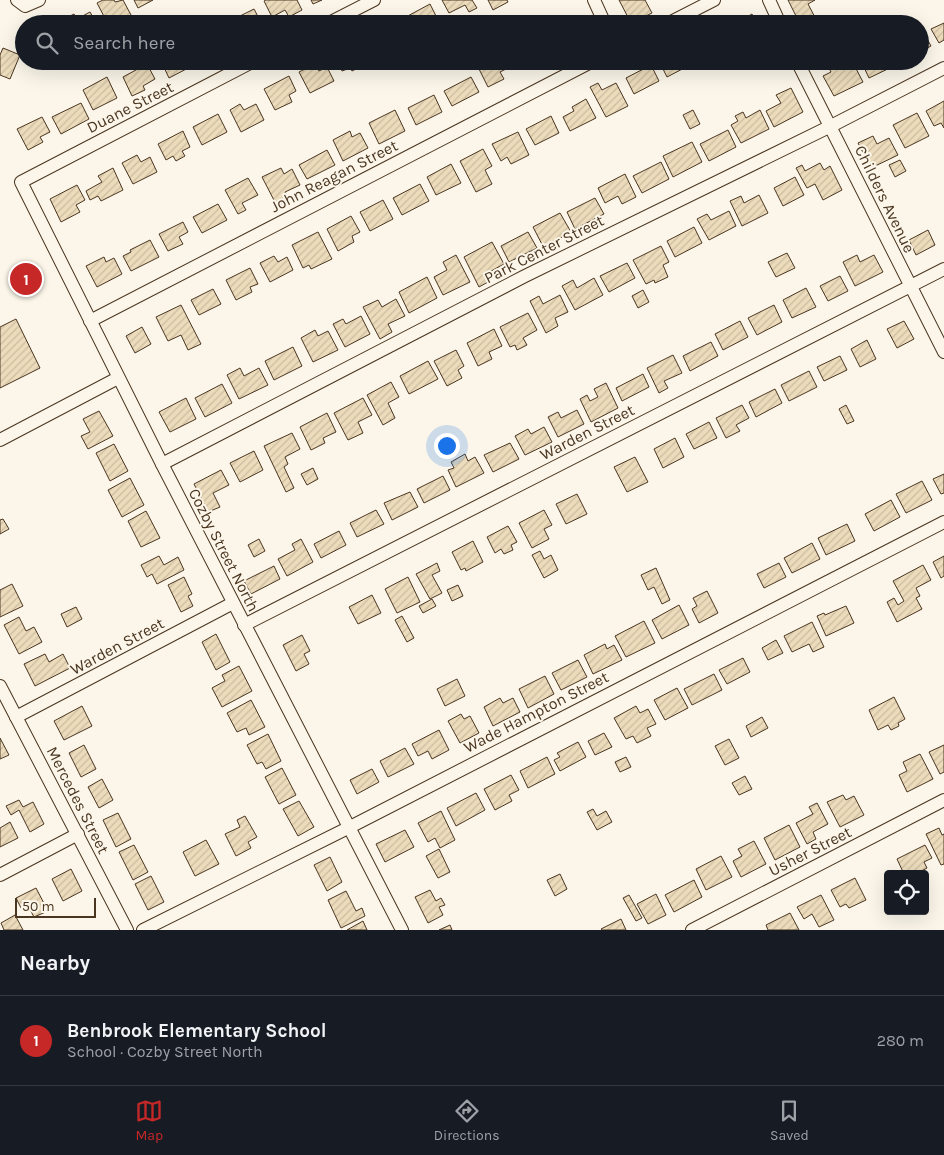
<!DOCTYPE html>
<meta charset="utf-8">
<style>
body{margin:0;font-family:Karla,sans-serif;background:#242831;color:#f1f3f6}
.controls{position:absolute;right:15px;bottom:15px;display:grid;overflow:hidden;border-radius:5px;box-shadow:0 5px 20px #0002}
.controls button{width:45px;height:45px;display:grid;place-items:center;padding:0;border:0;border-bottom:1px solid #363941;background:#171b24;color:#f1f3f6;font:25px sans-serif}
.scale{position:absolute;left:15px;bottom:12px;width:81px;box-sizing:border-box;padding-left:5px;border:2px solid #4a3520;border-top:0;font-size:14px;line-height:18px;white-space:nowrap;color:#4a3520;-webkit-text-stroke:4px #fbf6e9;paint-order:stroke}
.you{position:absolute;left:446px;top:445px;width:18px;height:18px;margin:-12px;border:4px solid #fff;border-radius:50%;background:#1a73e8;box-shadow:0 0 0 8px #1a73e833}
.badge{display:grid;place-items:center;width:32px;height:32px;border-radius:50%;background:#c62828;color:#fff;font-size:16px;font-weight:700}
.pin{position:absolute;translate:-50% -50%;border:2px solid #fff;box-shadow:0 1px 5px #0006}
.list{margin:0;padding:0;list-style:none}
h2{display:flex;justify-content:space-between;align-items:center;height:65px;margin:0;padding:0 20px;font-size:21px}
h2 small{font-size:16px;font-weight:400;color:#9ea1a6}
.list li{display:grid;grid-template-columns:32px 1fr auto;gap:15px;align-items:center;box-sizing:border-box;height:90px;padding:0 20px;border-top:1px solid #363941}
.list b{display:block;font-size:19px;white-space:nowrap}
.list p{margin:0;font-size:16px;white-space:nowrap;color:#9ea1a6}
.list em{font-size:16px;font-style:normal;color:#9ea1a6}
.icon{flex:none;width:28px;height:28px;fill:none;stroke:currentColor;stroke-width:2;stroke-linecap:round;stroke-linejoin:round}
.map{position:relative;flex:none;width:944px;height:930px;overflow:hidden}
.search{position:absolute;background:#171b24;box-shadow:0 5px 20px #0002;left:15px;right:15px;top:15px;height:55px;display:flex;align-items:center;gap:12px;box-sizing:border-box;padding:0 18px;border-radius:28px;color:#9ea1a6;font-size:19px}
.sheet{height:155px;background:#171b24}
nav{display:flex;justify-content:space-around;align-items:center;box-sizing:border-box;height:70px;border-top:1px solid #363941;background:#171b24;font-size:14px;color:#9ea1a6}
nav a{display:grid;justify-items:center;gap:2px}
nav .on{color:#c62828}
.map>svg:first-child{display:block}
</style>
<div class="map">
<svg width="944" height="930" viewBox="0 0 944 930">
<defs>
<pattern id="building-hatch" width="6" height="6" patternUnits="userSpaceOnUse" patternTransform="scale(1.25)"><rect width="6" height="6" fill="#ecdcbc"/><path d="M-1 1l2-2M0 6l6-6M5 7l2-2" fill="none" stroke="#ccbda1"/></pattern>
</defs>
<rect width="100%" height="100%" fill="#fbf6e9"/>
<g fill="url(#building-hatch)" stroke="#4a3520">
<polygon points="103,0 114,0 115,2 123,0 131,15 114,24 108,24 97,3"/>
<polygon points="134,0 153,0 138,8"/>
<polygon points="266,0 297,0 302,10 289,17 285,10 272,17 264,1"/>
<polygon points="311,0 322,0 313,4"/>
<polygon points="442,0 472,0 477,8 469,12 465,5 449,13"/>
<polygon points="488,0 507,0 508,2 493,10"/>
<polygon points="619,0 645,0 652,13 631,23"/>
<polygon points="788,0 815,0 808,4 818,23 800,24"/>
<polygon points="430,4 439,22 435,24 408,24 404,18"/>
<polygon points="254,9 262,24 229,24 228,22"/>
<polygon points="90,12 97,24 64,24 62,20 74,14 77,19"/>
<polygon points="752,14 757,24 734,24"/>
<polygon points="944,23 944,40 939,43 931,29"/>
<polygon points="920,26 931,46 920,52"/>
<polygon points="3,48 20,55 10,79 0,75 0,55"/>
<polygon points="161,61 190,61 192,66 169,78"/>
<polygon points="337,61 362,61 360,62 362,66 352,71 350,68 342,71"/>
<polygon points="475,61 505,61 508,68 500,72 504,79 488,87"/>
<polygon points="520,61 539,61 524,69"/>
<polygon points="659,61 688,61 690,65 667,77"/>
<polygon points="703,61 716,61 706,67"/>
<polygon points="833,61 844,61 845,64 852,61 863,82 834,96 823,76 831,72 827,64"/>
<polygon points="861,61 894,61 896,65 869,78"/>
<polygon points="147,64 155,79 143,86 145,90 132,96 123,77"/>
<polygon points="315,64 319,71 327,67 334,81 310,93 299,72"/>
<polygon points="651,65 659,81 634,94 626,78"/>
<polygon points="289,76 296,91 289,95 292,102 275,110 264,89"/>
<polygon points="107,77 117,98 93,110 83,90"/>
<polygon points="471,77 479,92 452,106 444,91"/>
<polygon points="598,83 602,90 616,83 628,106 606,117 590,87"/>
<polygon points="791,88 803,112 774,127 766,111 781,103 776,95"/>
<polygon points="434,95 442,112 416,125 408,108"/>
<polygon points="586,99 596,118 570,131 563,117 574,111 572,107"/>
<polygon points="944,101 944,128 941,123 934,126 926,111"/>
<polygon points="81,103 89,119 61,134 52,117"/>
<polygon points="240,104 244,110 256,104 264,120 241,132 230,110"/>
<polygon points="395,110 405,131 379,144 369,123"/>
<polygon points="693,110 700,124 690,129 683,115"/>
<polygon points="760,110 769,129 741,143 731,125 738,121 735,116 743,112 746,118"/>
<polygon points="917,113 929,136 905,148 893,125"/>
<polygon points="218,114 227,132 202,145 193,127"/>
<polygon points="551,116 559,133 535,145 526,129"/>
<polygon points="42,117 50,132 40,137 43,142 28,150 17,129"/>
<polygon points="728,130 736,147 709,161 700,144"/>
<polygon points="183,131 190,147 182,151 185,156 176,161 173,156 166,160 158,144"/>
<polygon points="350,131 352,137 360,133 368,148 343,161 333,140"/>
<polygon points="518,132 529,155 511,164 507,157 501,161 492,144"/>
<polygon points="873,136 877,144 889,138 898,155 871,168 858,143"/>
<polygon points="692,142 702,162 673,177 663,156"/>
<polygon points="483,149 492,166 485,170 492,184 476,192 460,161"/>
<polygon points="327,150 335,165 307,179 299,165"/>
<polygon points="137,155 141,162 150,157 157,172 133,184 122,163"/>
<polygon points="900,160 906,171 895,177 889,165"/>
<polygon points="661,162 669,179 642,193 633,176"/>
<polygon points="820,163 824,170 830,166 842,190 823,200 815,184 807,188 796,168 802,165 805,171"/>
<polygon points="451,164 461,183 436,195 427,177"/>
<polygon points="113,168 123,190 101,201 98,196 90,200 86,191 102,182 98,176"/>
<polygon points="281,168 284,174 292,169 300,185 285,192 289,200 277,206 262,177"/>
<polygon points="625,174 636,197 622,204 618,196 605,203 598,188"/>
<polygon points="795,177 804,195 783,206 774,188"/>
<polygon points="248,178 258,195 242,203 246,210 238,214 225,190"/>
<polygon points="420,184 429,201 402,215 393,198"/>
<polygon points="77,185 85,200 76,205 80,212 61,222 50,199"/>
<polygon points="759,195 768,213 742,226 730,201 741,196 744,203"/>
<polygon points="595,198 604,214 575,229 567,212"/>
<polygon points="383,200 393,219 370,231 360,212"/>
<polygon points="218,204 227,220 202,233 193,217"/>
<polygon points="729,211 736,226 709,240 697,219 707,214 711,220"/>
<polygon points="560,213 571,232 555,241 558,248 547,254 533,227"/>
<polygon points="351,216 360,232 352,236 354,242 338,251 327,229"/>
<polygon points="183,222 188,232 179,237 183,244 168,251 159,234"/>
<polygon points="694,227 702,243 675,257 667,241"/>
<polygon points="928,230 935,245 916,255 909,240"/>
<polygon points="318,232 332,259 311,269 309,265 303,268 292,245"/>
<polygon points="528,232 537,248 509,262 501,246"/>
<polygon points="150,240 159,257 131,271 123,256 131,252 130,250"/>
<polygon points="492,242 504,264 484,275 488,282 479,287 464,257"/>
<polygon points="661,246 669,262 663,265 668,277 655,283 654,280 646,284 633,260"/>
<polygon points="787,253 795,268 776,277 768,262"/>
<polygon points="456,255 470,282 443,295 434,277 447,270 443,262"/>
<polygon points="857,255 860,262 874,255 883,272 855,286 843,262"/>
<polygon points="274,256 278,262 287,257 293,270 270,282 260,263"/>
<polygon points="104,257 106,262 114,258 122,274 97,287 86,266"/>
<polygon points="627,263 635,278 609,292 600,276"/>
<polygon points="250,268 258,284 250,287 252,292 236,300 226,280"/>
<polygon points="840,276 848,291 828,301 820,286"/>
<polygon points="427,277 437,298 409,313 399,292"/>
<polygon points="594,278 603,295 575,310 562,286 573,280 577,288"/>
<polygon points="806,288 816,307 792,318 783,300"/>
<polygon points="213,289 221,304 199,315 191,300"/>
<polygon points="643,290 649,302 638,308 632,296"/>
<polygon points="560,295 568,312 555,318 558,326 546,333 530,301 539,296 543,304"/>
<polygon points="396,299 405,316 388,324 392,332 380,339 363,307 378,300 382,307"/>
<polygon points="181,305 201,344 188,350 181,335 168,341 156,317"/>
<polygon points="774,305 782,322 757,335 748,318"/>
<polygon points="528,313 537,330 523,338 527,345 517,350 515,345 510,347 500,327"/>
<polygon points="361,316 370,334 345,347 333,324 343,319 346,324"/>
<polygon points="16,319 40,368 0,388 0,327"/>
<polygon points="740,321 748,337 723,350 715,334"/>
<polygon points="904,321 914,339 897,348 887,329"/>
<polygon points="142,327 151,344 135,353 126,336"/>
<polygon points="494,329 502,346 489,352 492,359 478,366 467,343"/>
<polygon points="315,330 318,336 328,331 338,350 313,362 301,338"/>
<polygon points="867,340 876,359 860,367 851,349"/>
<polygon points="711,342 718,356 690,371 683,356"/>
<polygon points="293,347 302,366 274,380 265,361"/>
<polygon points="456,350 464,366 458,370 462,378 447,386 434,361"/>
<polygon points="673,355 682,373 664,381 668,388 659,393 647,368"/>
<polygon points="840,356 847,370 824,381 817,367"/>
<polygon points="428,361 438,379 409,394 400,376"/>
<polygon points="240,368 244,376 259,368 268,385 239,399 227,375"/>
<polygon points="809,371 817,387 789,401 781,385"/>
<polygon points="643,374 649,387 622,401 616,388"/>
<polygon points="391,382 399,397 388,403 395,418 383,425 367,395"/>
<polygon points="606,383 618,408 591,422 580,399 587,395 590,401 598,397 594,389"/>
<polygon points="222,384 232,403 205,417 195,398"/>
<polygon points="775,389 782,403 756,417 749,402"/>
<polygon points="186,398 196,419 170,432 159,412"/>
<polygon points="363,398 372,415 358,422 363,433 348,440 334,413"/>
<polygon points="742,405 749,418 736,425 740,431 726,438 716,418"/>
<polygon points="846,405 854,421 847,424 839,409"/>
<polygon points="577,410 584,424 558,437 548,417 558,412 561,418"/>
<polygon points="99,411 113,436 88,449 81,436 90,432 83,419"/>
<polygon points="327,413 336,432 323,438 325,443 311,450 300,427"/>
<polygon points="709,422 717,438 694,449 686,434"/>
<polygon points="544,427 552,442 525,455 515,436 528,429 531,434"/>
<polygon points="292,433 300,449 285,457 288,464 284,467 294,488 286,492 264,446"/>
<polygon points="675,438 684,457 663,468 654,449"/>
<polygon points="510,443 519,459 493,472 484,455"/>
<polygon points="114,444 128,471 110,481 96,453"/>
<polygon points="254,451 263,470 240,482 230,463"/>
<polygon points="465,454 468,461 475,457 484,473 456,487 448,470 454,468 451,462"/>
<polygon points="635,457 648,482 627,492 614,467"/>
<polygon points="313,468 318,479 307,485 301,474"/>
<polygon points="221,470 229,485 213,493 220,507 208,512 194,484"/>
<polygon points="944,474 944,493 941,494 933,479"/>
<polygon points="443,476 450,490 424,503 417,489"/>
<polygon points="130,478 144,505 122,517 108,490"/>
<polygon points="922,481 932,500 906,513 896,494"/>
<polygon points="410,492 418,507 392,520 384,503"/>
<polygon points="577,494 587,514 566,524 556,504"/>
<polygon points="891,500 900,517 874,531 865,514"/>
<polygon points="376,510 384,524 357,537 350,523"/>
<polygon points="544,510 552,525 544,529 549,539 532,548 519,523"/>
<polygon points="146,511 160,538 141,547 128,521"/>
<polygon points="3,519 9,529 0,534 0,520"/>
<polygon points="847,524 855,541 826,555 818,538"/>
<polygon points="508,526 517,542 511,545 513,550 504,554 501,549 495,553 487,537"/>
<polygon points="339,531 346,545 321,558 314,544"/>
<polygon points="259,539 265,551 254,557 248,545"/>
<polygon points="301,539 313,562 287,576 278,559 295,550 292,544"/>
<polygon points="473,541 483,562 466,571 465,568 461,570 452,552"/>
<polygon points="812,543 820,559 792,573 784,558"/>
<polygon points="540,551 544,559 551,555 558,570 544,578 532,555"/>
<polygon points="159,556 164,565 178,557 184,570 157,584 152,574 147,577 141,565"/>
<polygon points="944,556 944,576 941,578 933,562"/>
<polygon points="437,563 440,571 432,575 442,593 430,599 416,574"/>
<polygon points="779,563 786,577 764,588 757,574"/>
<polygon points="923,565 931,580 916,588 920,596 916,598 922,609 897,622 887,602 894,598 898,605 904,601 893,581"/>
<polygon points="274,566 280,579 251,594 244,581"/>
<polygon points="656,568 670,600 662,604 654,587 648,590 641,575"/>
<polygon points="184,577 192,594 188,596 193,606 181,612 168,585"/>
<polygon points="408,577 420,602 397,613 385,589"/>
<polygon points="12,584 23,606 0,617 0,590"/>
<polygon points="458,585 463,596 452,601 447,590"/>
<polygon points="707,591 718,613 699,623 692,609 697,606 693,598"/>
<polygon points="372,595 381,613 358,624 349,607"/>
<polygon points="432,599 436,606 423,613 419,606"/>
<polygon points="679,605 689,625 662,639 652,620"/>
<polygon points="846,606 854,623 826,636 817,616 824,613 825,615"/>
<polygon points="76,607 82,619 67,627 61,614"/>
<polygon points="402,616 414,638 407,642 395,620"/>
<polygon points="19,617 26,631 34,627 42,642 19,654 4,625"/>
<polygon points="644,621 655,643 626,657 615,636"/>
<polygon points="812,622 824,647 813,652 809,644 792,652 784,636"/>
<polygon points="216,634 230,662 216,670 202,642"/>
<polygon points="302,635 310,651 304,654 309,664 296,671 283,645"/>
<polygon points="776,640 783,653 768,660 762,648"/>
<polygon points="605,644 607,649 614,645 622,660 593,674 584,655"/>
<polygon points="45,654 49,662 63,654 70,668 35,686 24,664"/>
<polygon points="743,658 750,672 727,684 719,670"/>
<polygon points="578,660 587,677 561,690 552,673"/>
<polygon points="239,666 252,691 222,707 212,688 225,681 222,675"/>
<polygon points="714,674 722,690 692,705 684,689"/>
<polygon points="545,676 554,694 528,708 519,689"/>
<polygon points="457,679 465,696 445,706 437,689"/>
<polygon points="677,688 688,708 665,720 654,700"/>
<polygon points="894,697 905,719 898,723 899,726 891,730 888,725 878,730 869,710"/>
<polygon points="500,698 503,703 513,698 520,712 493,726 484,707"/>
<polygon points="251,700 265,727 249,735 246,728 237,732 227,713"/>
<polygon points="82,706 92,726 64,740 54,721"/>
<polygon points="636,706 640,713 648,709 656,724 647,728 651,736 637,743 633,736 626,739 614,718"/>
<polygon points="461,714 464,719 470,716 479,733 460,743 448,721"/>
<polygon points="762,717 768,728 751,737 746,726"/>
<polygon points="439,730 449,750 432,759 428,751 418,756 412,744"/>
<polygon points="604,733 612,747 595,755 588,741"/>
<polygon points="268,734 281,761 266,769 262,762 257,764 247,745"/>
<polygon points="0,738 9,755 0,759"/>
<polygon points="729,739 739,758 725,765 715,746"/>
<polygon points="578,742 586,757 560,771 554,760 560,757 557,753"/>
<polygon points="84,745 96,769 81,777 69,753"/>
<polygon points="944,745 944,772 940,774 929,752"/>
<polygon points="405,748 414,764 388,777 380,761"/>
<polygon points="920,754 933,779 907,792 899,775 907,771 903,762"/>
<polygon points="547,757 555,774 528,788 520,771"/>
<polygon points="626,757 631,767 620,772 615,762"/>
<polygon points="282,768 296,795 279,804 265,777"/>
<polygon points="372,769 379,782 357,794 350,780"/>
<polygon points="511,775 519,790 509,795 512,801 495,810 484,789"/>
<polygon points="745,776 752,789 739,795 732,783"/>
<polygon points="102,779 113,800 99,808 88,787"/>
<polygon points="476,793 485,810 456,826 447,808"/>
<polygon points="843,795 846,800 854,796 864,815 840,827 827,802"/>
<polygon points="19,800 23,807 33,802 44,824 30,832 19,810 11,815 6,806"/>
<polygon points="299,801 314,827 298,836 283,809"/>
<polygon points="817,803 828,824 813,832 816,839 807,844 796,823 813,814 809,807"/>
<polygon points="593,809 597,816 606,811 612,822 597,830 587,812"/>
<polygon points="441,811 455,840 440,848 435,838 428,842 418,823"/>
<polygon points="118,813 131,839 116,847 103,820"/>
<polygon points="245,816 257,837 248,842 251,848 236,856 225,834 240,827 237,820"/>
<polygon points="10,822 18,838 0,847 0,828"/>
<polygon points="789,825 800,847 775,860 764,838"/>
<polygon points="939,828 942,835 944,834 944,864 941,865 926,834"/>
<polygon points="405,830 414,847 385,862 376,844"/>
<polygon points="206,840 219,864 195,876 183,852"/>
<polygon points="754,841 766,864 741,877 733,861 742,856 738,849"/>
<polygon points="134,845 148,872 133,880 119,852"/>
<polygon points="925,845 932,858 924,862 927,868 916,874 904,874 897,859"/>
<polygon points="439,849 450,872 438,878 426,856"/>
<polygon points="721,856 732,877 706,890 696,869"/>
<polygon points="330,857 342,882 327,891 314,865"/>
<polygon points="71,869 82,891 63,901 52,879"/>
<polygon points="560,874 567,889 555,896 547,880"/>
<polygon points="151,876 164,902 148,910 135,884"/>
<polygon points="855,878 866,900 849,908 846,904 840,907 831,890"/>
<polygon points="694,880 702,897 674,912 665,895"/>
<polygon points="36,888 48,911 34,917 27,904 21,908 16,898"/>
<polygon points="430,890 436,901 441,898 445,905 439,907 443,915 428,923 415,897"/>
<polygon points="346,891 356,911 362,908 365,916 341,928 328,900"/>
<polygon points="656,894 666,915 648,924 637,904"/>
<polygon points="629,895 642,918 636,921 623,898"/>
<polygon points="821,895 834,920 819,927 812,914 804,919 797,907"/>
<polygon points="790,913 799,930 768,930 766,925"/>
<polygon points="15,915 23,930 4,930 1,923"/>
<polygon points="621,919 626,930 602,930 601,929"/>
<polygon points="363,921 367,930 347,930"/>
<polygon points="450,925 452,930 439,930"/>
</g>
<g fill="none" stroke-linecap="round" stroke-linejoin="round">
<g stroke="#4a3520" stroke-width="14">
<g id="minor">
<polyline points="17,0 25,6 39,0"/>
<polyline points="594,0 605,24"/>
<polyline points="769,0 780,24"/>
<polyline points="327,24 374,0"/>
<polyline points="667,24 714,0"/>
<polyline points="254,61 21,182 162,464 402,930"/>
<polyline points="797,61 944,352"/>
<polyline points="90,321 593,61"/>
<polyline points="0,440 118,378"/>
<polyline points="162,464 525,276 831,126 944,68"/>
<polyline points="244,625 944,269"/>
<polyline points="0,686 127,930"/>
<polyline points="16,717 233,603"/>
<polyline points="0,875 78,834"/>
<polyline points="143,930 350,827 944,522"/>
<polyline points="692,930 944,800"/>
</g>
</g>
<use href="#minor" stroke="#fbf6e9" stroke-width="12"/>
</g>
<g text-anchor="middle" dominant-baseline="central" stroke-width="4" stroke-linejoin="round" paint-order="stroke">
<g font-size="16" fill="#4a3520" stroke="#fbf6e9">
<text transform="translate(130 107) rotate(-27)">Duane Street</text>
<text transform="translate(334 176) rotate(-27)">John Reagan Street</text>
<text transform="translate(885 199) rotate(64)">Childers Avenue</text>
<text transform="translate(544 249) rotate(-27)">Park Center Street</text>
<text transform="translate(587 432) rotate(-27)">Warden Street</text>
<text transform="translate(224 550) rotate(63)">Cozby Street North</text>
<text transform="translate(117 646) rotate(-28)">Warden Street</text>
<text transform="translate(536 712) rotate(-27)">Wade Hampton Street</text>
<text transform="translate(78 800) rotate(63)">Mercedes Street</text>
<text transform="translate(810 851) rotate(-27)">Usher Street</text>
</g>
</g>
</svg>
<div class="controls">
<button><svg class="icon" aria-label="locate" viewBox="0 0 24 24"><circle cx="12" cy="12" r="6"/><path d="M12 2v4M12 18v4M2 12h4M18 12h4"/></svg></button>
</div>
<div class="scale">50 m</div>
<div class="you"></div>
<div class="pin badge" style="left:26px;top:279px">1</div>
<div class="search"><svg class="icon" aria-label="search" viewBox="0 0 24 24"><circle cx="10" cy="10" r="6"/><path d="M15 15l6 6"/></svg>Search here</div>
</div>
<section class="sheet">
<h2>Nearby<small></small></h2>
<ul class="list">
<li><span class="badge">1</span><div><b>Benbrook Elementary School</b><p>School · Cozby Street North</p></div><em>280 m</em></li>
</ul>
</section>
<nav>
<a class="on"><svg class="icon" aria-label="map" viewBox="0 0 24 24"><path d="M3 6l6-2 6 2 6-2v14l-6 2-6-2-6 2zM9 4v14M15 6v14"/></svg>Map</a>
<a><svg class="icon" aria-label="directions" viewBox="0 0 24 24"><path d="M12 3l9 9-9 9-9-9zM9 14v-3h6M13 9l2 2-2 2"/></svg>Directions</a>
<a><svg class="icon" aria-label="saved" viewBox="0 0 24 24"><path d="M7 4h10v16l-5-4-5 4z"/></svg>Saved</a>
</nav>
